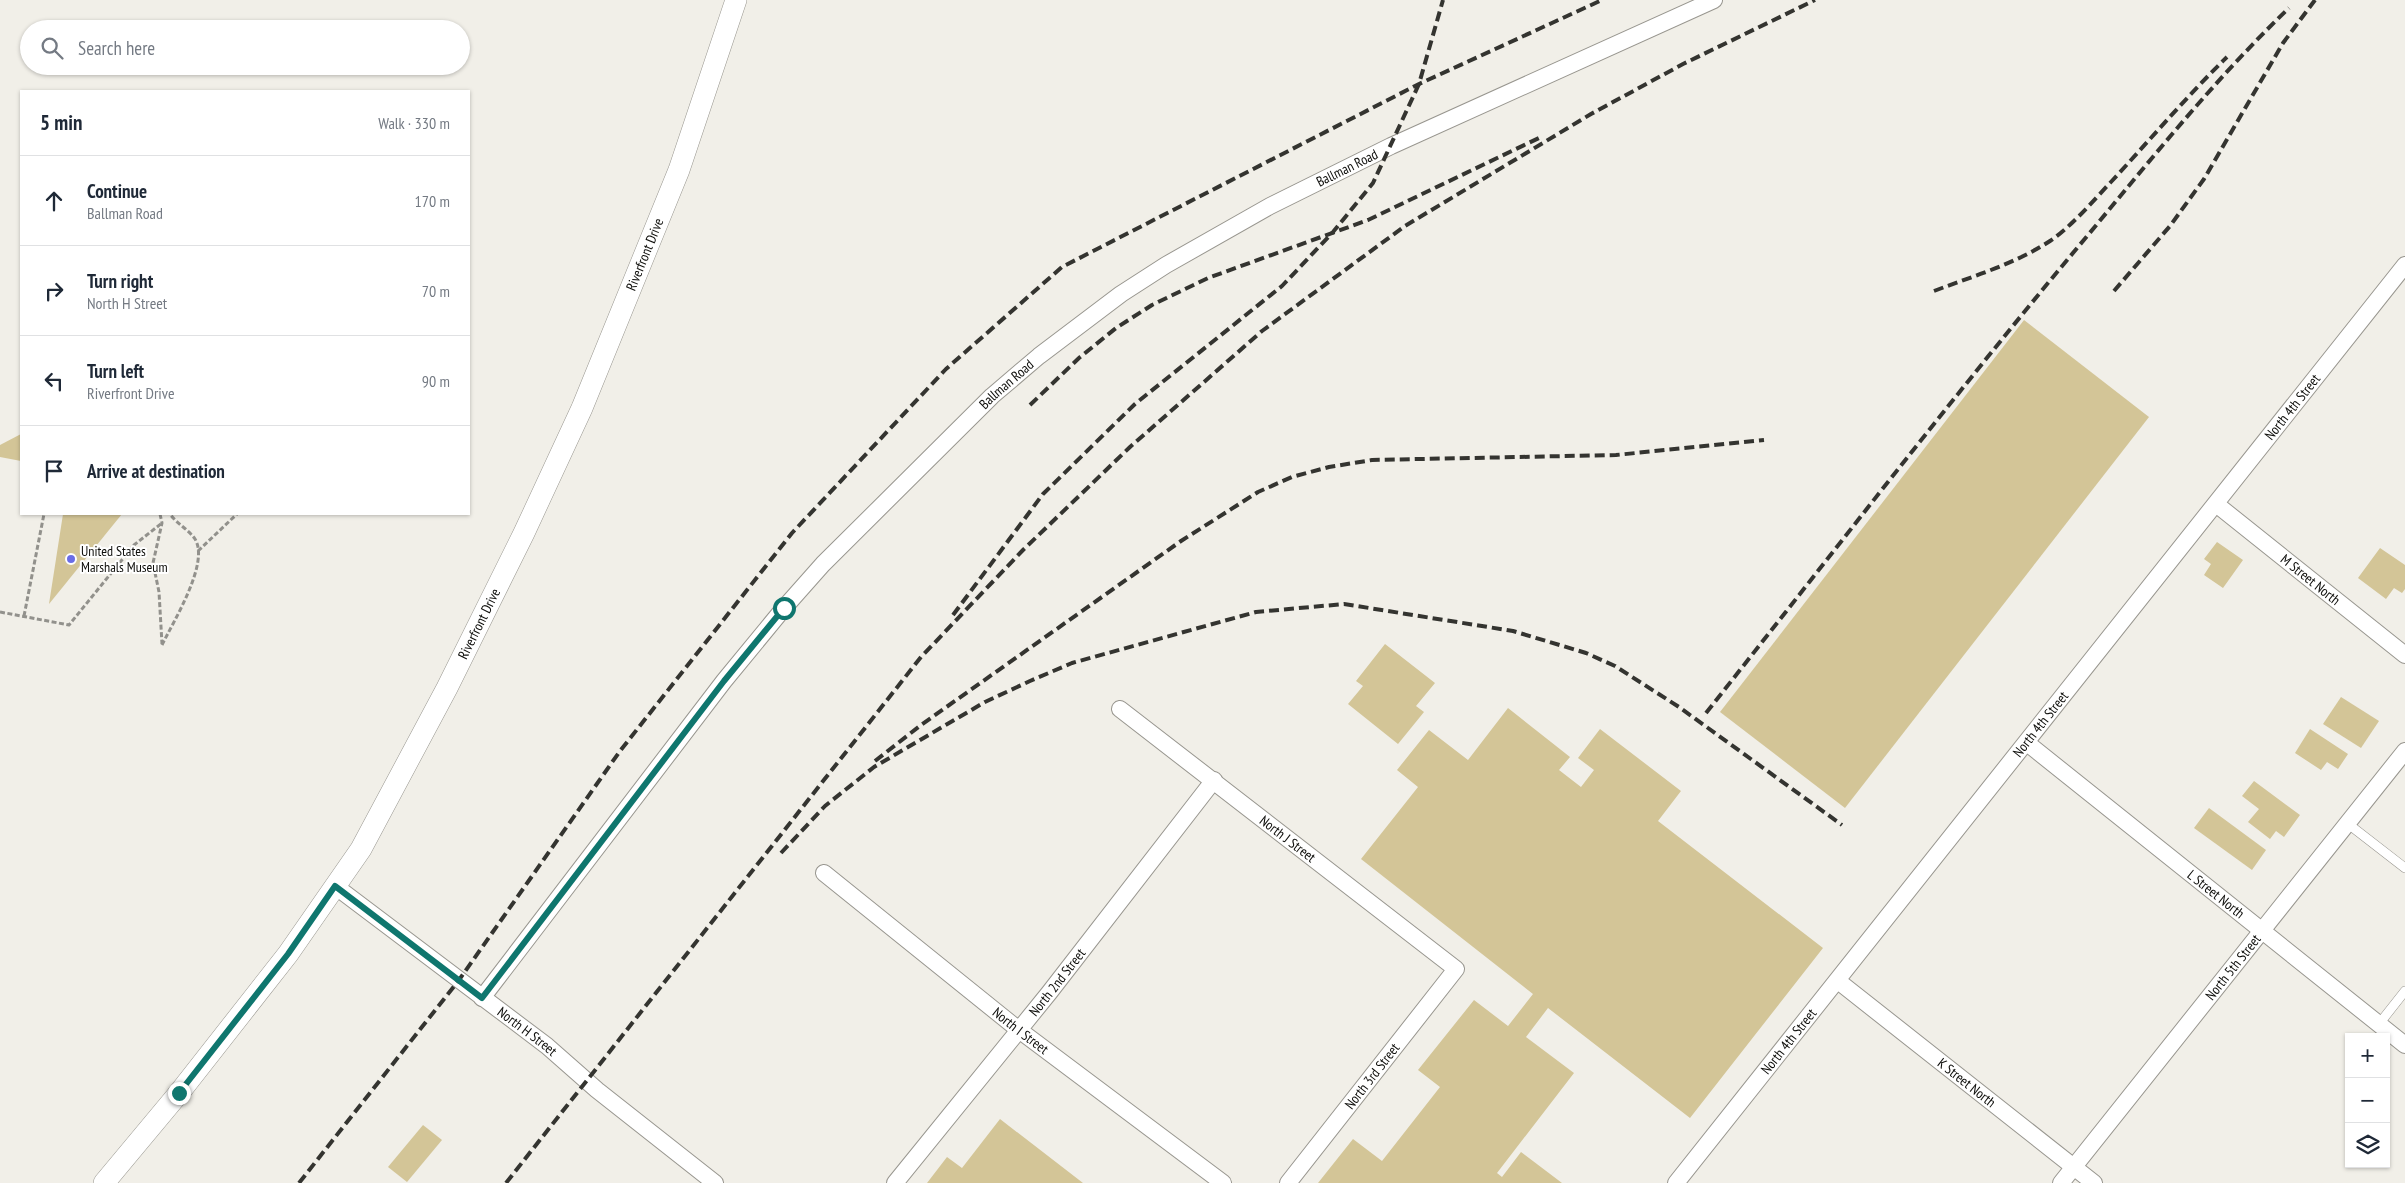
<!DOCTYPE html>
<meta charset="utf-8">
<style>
body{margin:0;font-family:"PT Sans Narrow",sans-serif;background:#f2f2f3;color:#1f2937}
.controls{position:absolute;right:15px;bottom:15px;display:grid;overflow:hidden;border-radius:0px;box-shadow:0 1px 4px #0004}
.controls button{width:45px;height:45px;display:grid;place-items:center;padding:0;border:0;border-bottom:1px solid #e0e1e3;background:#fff;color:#1f2937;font:25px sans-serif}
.stop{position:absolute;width:15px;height:15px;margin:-11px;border:4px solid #0f766e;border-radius:50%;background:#fff}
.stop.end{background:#0f766e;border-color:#fff;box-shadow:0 1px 5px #0008}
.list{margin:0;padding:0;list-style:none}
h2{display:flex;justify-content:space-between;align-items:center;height:65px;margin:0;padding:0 20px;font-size:21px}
h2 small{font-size:16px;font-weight:400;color:#747a83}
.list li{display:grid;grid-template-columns:32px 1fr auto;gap:15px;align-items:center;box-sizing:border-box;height:90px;padding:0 20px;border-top:1px solid #e0e1e3}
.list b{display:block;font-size:19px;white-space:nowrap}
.list p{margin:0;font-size:16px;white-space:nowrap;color:#747a83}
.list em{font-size:16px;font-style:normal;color:#747a83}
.icon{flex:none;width:28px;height:28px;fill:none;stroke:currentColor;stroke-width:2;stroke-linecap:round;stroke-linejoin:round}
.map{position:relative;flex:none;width:2405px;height:1183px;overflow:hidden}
.search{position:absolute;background:#fff;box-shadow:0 1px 4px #0004;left:20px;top:20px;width:450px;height:55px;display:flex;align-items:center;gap:12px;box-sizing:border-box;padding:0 18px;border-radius:28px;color:#747a83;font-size:19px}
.panel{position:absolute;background:#fff;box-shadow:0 1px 4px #0004;left:20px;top:90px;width:450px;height:425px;border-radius:0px}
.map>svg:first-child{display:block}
</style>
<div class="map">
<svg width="2405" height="1183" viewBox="0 0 2405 1183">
<rect width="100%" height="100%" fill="#f1efe8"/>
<g fill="#d3c597">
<polygon points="2024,320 2149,417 1845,808 1720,712"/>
<polygon points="21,434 21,461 0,457 0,445"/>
<polygon points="63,514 122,514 49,604"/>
<polygon points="2217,542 2243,560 2223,588 2204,575 2211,564 2204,559"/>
<polygon points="2380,548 2405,565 2405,589 2402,593 2394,588 2386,599 2358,578"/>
<polygon points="1385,644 1435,683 1416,706 1424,712 1398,744 1348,704 1363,686 1356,681"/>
<polygon points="2341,697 2379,721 2361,748 2323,724"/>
<polygon points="1508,708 1570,757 1559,770 1581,787 1594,770 1578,758 1600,729 1681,791 1658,821 1823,948 1690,1118 1548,1008 1526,1037 1574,1073 1497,1173 1502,1177 1521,1152 1562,1183 1318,1183 1353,1139 1382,1161 1440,1087 1418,1070 1474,1000 1508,1026 1533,994 1361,859 1418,787 1397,770 1429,730 1468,760"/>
<polygon points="2310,729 2348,754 2338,769 2327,762 2321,770 2295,753"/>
<polygon points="2254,781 2300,815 2284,837 2276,831 2270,839 2248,822 2259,809 2242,796"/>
<polygon points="2209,808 2266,850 2252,870 2194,828"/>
<polygon points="1000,1119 1083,1183 927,1183 947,1157 962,1168"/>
<polygon points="423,1125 442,1140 407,1182 388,1167"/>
</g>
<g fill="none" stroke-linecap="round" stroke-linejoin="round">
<g stroke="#98968f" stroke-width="10">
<g id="service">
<polyline points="2347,823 2405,868"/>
<polyline points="2379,1024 2405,991"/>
</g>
</g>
<g stroke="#98968f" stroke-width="18">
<g id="minor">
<path id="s1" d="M2216,504L2405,655"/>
<path id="s2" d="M1120,709L1456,969L1288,1183"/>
<path id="s3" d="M2027,743L2405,1045"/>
<path id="s4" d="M824,873L1019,1030L1223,1183"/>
<path id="s5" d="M335,886L547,1046L597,1090L715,1183"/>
<path id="s6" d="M1838,981L2094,1183"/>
<path id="s7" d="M482,998L724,681L784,608L823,564L992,396L1039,356L1121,294L1166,265L1270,206L1391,146L1714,0"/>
<path id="s8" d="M895,1183L1049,993L1214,780"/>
<path id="s9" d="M1676,1183L2405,265"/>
<path id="s10" d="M2061,1183L2405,751"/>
</g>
</g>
<g stroke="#98968f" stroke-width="22">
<g id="tertiary">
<path id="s11" d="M104,1183L179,1093L288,954L361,849L447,688L524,533L582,408L679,170L736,0"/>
</g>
</g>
<g stroke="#92918c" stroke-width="3" stroke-dasharray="5 2.5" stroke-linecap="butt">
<polyline points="160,514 162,523 153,563 159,592 162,644"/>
<polyline points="198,551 237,514"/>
<polyline points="0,612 69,625 134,545 162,523"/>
<polyline points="24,616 44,514"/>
<path d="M162,645C173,622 210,563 195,539C189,530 176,523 170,514"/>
</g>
<use href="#service" stroke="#fff" stroke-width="9"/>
<use href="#minor" stroke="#fff" stroke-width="16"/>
<use href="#tertiary" stroke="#fff" stroke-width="21"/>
<g stroke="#343430" stroke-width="4" stroke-dasharray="10 5" stroke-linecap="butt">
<path d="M1934,291C1973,276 2015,264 2050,241C2072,226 2092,202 2110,183C2149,141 2186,97 2227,57"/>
<polyline points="2114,291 2170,226 2204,179 2283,43 2315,0"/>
<polyline points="1030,405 1079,358 1116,328 1152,305 1208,278 1368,220 1541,137"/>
<polyline points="953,615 1043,494 1135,404 1282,286 1333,232 1373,183 1419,84 1443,0"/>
<path d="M1706,713C1833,553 1957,391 2088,235C2153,157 2216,78 2289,8"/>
<polyline points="875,761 921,725 1181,541 1258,492 1292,477 1329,467 1372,460 1616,455 1764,440"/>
<polyline points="781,853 825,806 874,767 985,702 1030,681 1072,663 1256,612 1344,604 1513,631 1586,653 1615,666 1679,707 1842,825"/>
<polyline points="299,1183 459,980 620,751 792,533 946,369 1062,267 1419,84 1602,0"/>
<polyline points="506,1183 921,657 1023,550 1130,447 1262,331 1405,226 1591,114 1683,64 1815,0"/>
</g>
</g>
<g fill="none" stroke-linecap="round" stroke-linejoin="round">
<polyline stroke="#0f766e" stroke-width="6" points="179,1093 288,954 335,886 482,998 724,681 784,608"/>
</g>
<circle fill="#6a6de7" stroke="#fff" stroke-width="2" cx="71" cy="559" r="5"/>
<g text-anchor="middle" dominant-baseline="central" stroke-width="4" stroke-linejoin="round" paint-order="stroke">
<g font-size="14" fill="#0d0d0a" stroke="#fff">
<text stroke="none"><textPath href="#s7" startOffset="1214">Ballman Road</textPath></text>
<text stroke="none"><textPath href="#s11" startOffset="1081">Riverfront Drive</textPath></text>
<text stroke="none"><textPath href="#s7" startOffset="809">Ballman Road</textPath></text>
<text stroke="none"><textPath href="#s9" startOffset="991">North 4th Street</textPath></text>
<text stroke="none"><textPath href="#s1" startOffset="121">M Street North</textPath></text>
<text stroke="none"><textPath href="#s11" startOffset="676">Riverfront Drive</textPath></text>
<text stroke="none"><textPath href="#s9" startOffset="586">North 4th Street</textPath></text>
<text stroke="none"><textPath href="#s2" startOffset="212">North J Street</textPath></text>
<text stroke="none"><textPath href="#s3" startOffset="242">L Street North</textPath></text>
<text stroke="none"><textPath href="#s10" startOffset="276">North 5th Street</textPath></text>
<text stroke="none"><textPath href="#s8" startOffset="258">North 2nd Street</textPath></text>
<text stroke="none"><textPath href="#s4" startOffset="252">North I Street</textPath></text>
<text stroke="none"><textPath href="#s5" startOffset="241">North H Street</textPath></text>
<text stroke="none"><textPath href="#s9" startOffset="181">North 4th Street</textPath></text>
<text transform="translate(1372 1076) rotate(-52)">North 3rd Street</text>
<text stroke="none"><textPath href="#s6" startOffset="164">K Street North</textPath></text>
</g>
<g font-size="14" fill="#0d0d0a" stroke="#fff" text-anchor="start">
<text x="81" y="551">United States<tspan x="81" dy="16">Marshals Museum</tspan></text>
</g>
</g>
</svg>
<div class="controls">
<button>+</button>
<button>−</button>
<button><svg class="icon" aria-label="layers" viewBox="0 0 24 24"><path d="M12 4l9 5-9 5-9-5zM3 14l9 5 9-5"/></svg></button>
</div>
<div class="stop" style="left:784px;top:608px"></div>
<div class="stop end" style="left:179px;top:1093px"></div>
<div class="search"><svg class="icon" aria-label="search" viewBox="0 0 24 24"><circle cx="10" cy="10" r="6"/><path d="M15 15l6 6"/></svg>Search here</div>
<section class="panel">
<h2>5 min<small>Walk · 330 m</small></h2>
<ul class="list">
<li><svg class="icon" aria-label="ahead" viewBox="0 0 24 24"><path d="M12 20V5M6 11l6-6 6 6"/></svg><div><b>Continue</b><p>Ballman Road</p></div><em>170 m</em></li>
<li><svg class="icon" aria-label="right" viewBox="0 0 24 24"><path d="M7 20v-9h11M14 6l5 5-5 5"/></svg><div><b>Turn right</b><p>North H Street</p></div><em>70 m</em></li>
<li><svg class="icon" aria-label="left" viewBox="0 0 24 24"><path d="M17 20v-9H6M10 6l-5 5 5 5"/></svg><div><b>Turn left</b><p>Riverfront Drive</p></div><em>90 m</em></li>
<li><svg class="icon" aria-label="arrive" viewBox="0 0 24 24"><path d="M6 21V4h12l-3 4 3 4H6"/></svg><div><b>Arrive at destination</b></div></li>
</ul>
</section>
</div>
